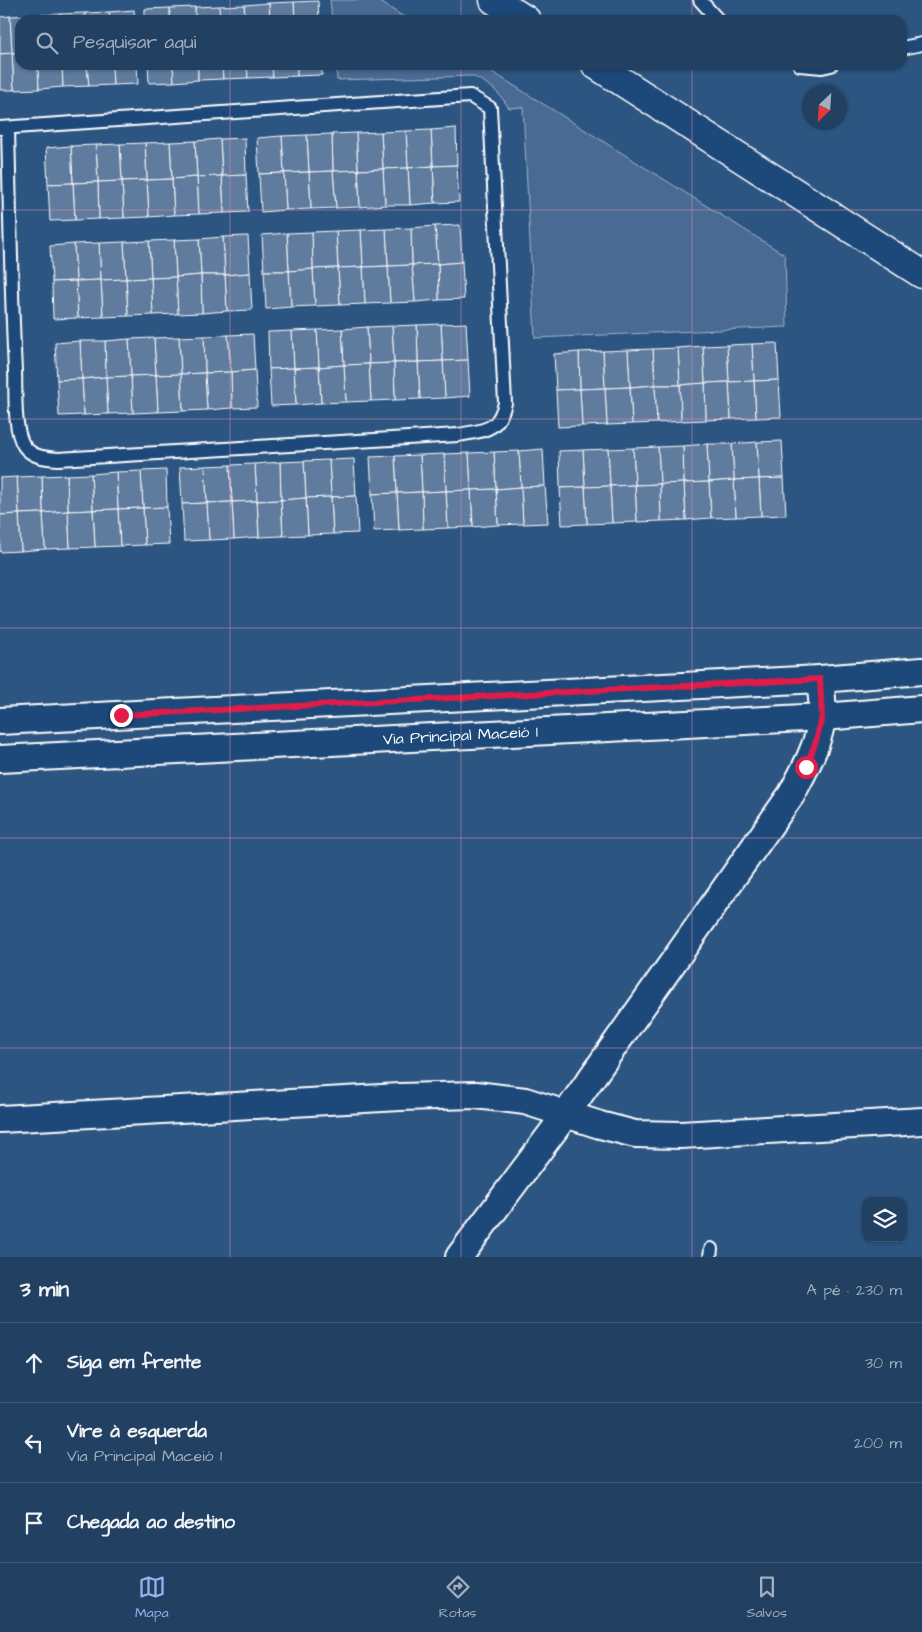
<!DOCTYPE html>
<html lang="pt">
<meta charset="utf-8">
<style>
body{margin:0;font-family:"Architects Daughter",sans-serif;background:#294768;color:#f1f3f6}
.controls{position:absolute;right:15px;bottom:15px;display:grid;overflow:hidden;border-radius:10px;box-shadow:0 1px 4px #0004}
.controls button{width:45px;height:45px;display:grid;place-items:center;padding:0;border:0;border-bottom:1px solid #3e5977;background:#214062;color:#f1f3f6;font:25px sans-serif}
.compass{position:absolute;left:802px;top:85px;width:45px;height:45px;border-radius:50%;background:#214062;box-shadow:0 1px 4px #0004;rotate:205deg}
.stop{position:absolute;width:15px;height:15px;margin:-11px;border:4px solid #e11d48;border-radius:50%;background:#fff}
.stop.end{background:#e11d48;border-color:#fff;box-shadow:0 1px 5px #0008}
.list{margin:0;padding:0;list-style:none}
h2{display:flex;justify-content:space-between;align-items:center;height:65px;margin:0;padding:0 20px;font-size:21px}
h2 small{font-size:16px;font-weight:400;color:#a2afbe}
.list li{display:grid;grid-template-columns:32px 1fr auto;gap:15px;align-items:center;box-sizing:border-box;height:80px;padding:0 20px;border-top:1px solid #3e5977}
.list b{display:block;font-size:19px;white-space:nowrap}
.list p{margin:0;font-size:16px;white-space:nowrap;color:#a2afbe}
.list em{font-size:16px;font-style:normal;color:#a2afbe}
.icon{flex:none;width:28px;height:28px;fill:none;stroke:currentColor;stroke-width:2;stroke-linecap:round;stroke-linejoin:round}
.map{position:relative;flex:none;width:922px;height:1257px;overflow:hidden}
.search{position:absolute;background:#214062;box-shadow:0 1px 4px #0004;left:15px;right:15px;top:15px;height:55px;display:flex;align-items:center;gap:12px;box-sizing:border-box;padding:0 18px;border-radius:15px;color:#a2afbe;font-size:19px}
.sheet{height:305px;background:#214062}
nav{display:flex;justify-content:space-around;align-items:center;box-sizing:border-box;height:70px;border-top:1px solid #3e5977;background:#214062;font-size:14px;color:#a2afbe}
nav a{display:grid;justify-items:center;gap:2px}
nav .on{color:#95b2f1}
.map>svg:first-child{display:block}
</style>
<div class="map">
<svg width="922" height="1257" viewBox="0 0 922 1257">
<rect width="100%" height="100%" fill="#2c5582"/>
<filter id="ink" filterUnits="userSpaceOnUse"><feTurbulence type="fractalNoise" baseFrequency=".02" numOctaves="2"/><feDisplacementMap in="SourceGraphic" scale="10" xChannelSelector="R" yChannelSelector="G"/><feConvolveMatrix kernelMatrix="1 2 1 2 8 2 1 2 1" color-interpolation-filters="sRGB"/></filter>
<g filter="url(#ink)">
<g fill="#486b92" stroke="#a4b5c8">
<polygon points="330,0 377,0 409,20 332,20"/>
<path d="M336,65H481L785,255L787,327L535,338L523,107L509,108C498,91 490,84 472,76L337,80Z"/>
</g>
<g fill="#5e7c9f" stroke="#fff">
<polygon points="318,1 319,20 295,20 294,2"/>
<polygon points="294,2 295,20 270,20 269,3"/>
<polygon points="269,3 270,20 245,20 244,5"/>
<polygon points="244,5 245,20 220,20 219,6"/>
<polygon points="219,6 220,20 195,20 195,7"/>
<polygon points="195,7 195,20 170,20 170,8"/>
<polygon points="170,8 170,20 145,20 145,9"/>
<polygon points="134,10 135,20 110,20 109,12"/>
<polygon points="109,12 110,20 85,20 85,13"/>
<polygon points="85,13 85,20 60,20 60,14"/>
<polygon points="60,14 60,20 35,20 35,15"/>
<polygon points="35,15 35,20 20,20 20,53 12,53 10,16"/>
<polygon points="10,16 12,53 0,54 0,17"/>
<polygon points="12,53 20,53 20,65 38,65 39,89 14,90"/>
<polygon points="12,53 14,90 0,90 0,54"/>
<polygon points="38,65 62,65 63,87 39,89"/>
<polygon points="62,65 87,65 89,86 63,87"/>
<polygon points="87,65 112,65 113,85 89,86"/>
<polygon points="112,65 137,65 138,84 113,85"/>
<polygon points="148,65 173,65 174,82 149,83"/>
<polygon points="173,65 198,65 198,80 174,82"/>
<polygon points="198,65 222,65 223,79 198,80"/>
<polygon points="222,65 247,65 248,78 223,79"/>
<polygon points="247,65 272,65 273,77 248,78"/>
<polygon points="272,65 297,65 297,76 273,77"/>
<polygon points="297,65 322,65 322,75 297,76"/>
<polygon points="456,128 457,165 433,166 431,130"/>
<polygon points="431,130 433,166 408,168 406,131"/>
<polygon points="406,131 408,168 383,169 381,132"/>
<polygon points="381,132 383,169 358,170 356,133"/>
<polygon points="356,133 358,170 333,171 332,134"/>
<polygon points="332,134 333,171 309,172 307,135"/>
<polygon points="307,135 309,172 284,173 282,136"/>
<polygon points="282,136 284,173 259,174 257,138"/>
<polygon points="245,138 246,175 222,176 220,139"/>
<polygon points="220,139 222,176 197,177 195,141"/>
<polygon points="195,141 197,177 172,179 170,142"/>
<polygon points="170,142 172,179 147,180 145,143"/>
<polygon points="145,143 147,180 122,181 120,144"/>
<polygon points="120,144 122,181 98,182 96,145"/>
<polygon points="96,145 98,182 73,183 71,146"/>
<polygon points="71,146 73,183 48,184 46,148"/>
<polygon points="457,165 459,202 435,203 433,166"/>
<polygon points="433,166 435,203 410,205 408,168"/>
<polygon points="408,168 410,205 385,205 383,169"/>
<polygon points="383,169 385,205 360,207 358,170"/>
<polygon points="358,170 360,207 336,208 333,171"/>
<polygon points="333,171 336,208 311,209 309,172"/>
<polygon points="309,172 311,209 286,210 284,173"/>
<polygon points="284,173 286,210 261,212 259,174"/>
<polygon points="246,175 248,212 224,213 222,176"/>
<polygon points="222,176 224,213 199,214 197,177"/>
<polygon points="197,177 199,214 174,215 172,179"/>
<polygon points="172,179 174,215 149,217 147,180"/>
<polygon points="147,180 149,217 124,218 122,181"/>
<polygon points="122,181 124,218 99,219 98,182"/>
<polygon points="98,182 99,219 75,220 73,183"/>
<polygon points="73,183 75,220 50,221 48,184"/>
<polygon points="460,225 462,262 438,264 435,226"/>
<polygon points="435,226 438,264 412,265 411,228"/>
<polygon points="411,228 412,265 388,266 386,229"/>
<polygon points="386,229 388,266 363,267 361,230"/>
<polygon points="361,230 363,267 338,268 336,231"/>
<polygon points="336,231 338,268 313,269 312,232"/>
<polygon points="312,232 313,269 289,271 287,233"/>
<polygon points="287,233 289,271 264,271 262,235"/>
<polygon points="248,236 250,273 225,275 223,237"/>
<polygon points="223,237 225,275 201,275 199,239"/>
<polygon points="199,239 201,275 176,277 174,240"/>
<polygon points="174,240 176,277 151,278 149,241"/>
<polygon points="149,241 151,278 126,279 124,242"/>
<polygon points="124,242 126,279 101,280 99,243"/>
<polygon points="99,243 101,280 76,281 74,244"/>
<polygon points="74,244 76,281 52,282 50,246"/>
<polygon points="462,262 464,299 439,300 438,264"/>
<polygon points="438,264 439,300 415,302 412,265"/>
<polygon points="412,265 415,302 390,303 388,266"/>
<polygon points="388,266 390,303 365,304 363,267"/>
<polygon points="363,267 365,304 340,305 338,268"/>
<polygon points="338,268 340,305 315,306 313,269"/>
<polygon points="313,269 315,306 291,307 289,271"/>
<polygon points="264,271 289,271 291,307 266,309"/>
<polygon points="250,273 252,310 227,311 225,275"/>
<polygon points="201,275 225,275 227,311 202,313"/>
<polygon points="201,275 202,313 178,314 176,277"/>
<polygon points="176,277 178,314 153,315 151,278"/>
<polygon points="151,278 153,315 128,316 126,279"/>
<polygon points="126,279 128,316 103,317 101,280"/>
<polygon points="101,280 103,317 78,318 76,281"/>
<polygon points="76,281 78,318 53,319 52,282"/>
<polygon points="466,323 468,360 443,361 441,324"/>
<polygon points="441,324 443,361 418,362 417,325"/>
<polygon points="417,325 418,362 394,363 392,326"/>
<polygon points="392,326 394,363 369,364 367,327"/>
<polygon points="367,327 369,364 344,365 342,329"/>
<polygon points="342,329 344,365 319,367 317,330"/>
<polygon points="317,330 319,367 294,368 292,331"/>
<polygon points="292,331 294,368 269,369 268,332"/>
<polygon points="253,334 255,370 231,372 228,335"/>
<polygon points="228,335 231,372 205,373 204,336"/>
<polygon points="204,336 205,373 181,374 179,337"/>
<polygon points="179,337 181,374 156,375 154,338"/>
<polygon points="154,338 156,375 131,376 129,339"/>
<polygon points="129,339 131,376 106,377 105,341"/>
<polygon points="80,341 105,341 106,377 82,379"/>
<polygon points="80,341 82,379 57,380 55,343"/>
<polygon points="777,343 779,380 754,381 752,344"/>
<polygon points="752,344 754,381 729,382 727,345"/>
<polygon points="727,345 729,382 705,383 703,346"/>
<polygon points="703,346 705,383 680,385 678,348"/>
<polygon points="678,348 680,385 655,385 653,349"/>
<polygon points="653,349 655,385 630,387 628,350"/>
<polygon points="628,350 630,387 605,388 603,351"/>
<polygon points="603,351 605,388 580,389 579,352"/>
<polygon points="579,352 580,389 556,390 554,354"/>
<polygon points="468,360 470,396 445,398 443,361"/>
<polygon points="443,361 445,398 420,399 418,362"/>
<polygon points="418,362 420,399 395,400 394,363"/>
<polygon points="394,363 395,400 371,401 369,364"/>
<polygon points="369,364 371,401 346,402 344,365"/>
<polygon points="344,365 346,402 321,403 319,367"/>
<polygon points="319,367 321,403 296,405 294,368"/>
<polygon points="294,368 296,405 271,406 269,369"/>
<polygon points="255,370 257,407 232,408 231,372"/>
<polygon points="231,372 232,408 207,410 205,373"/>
<polygon points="205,373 207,410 183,411 181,374"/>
<polygon points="181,374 183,411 158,412 156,375"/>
<polygon points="156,375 158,412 133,413 131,376"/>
<polygon points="131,376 133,413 108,414 106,377"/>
<polygon points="106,377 108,414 84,415 82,379"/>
<polygon points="82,379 84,415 59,416 57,380"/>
<polygon points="779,380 781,417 756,418 754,381"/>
<polygon points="754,381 756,418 731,419 729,382"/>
<polygon points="729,382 731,419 706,420 705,383"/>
<polygon points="705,383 706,420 681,421 680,385"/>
<polygon points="655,385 657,423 632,424 630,387"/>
<polygon points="655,385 680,385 681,421 657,423"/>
<polygon points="630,387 632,424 607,425 605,388"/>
<polygon points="605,388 607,425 582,426 580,389"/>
<polygon points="580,389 582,426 558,427 556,390"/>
<polygon points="782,441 784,478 759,479 757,442"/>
<polygon points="757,442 759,479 734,480 732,444"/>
<polygon points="707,444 732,444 734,480 709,482"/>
<polygon points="707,444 709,482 684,483 683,446"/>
<polygon points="683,446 684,483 660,484 658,447"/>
<polygon points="658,447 660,484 635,485 633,448"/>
<polygon points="633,448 635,485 610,486 608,449"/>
<polygon points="543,449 545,486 521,487 519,451"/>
<polygon points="608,449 610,486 585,487 583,450"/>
<polygon points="583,450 585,487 560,488 559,451"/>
<polygon points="519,451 521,487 496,489 494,452"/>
<polygon points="494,452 496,489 471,490 469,453"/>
<polygon points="469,453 471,490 446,491 444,454"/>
<polygon points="444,454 446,491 422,492 420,455"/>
<polygon points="420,455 422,492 397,493 395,456"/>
<polygon points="395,456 397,493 372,494 370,457"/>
<polygon points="354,459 356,496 331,497 329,460"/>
<polygon points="329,460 331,497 306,498 304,461"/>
<polygon points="304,461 306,498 281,500 280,462"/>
<polygon points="280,462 281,500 257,501 255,464"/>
<polygon points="255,464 257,501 232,502 230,465"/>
<polygon points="230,465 232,502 207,503 205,466"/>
<polygon points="205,466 207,503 182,504 180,467"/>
<polygon points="166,470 167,507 143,508 141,471"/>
<polygon points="141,471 143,508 118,509 116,472"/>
<polygon points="116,472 118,509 93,510 91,474"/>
<polygon points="91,474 93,510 68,511 67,475"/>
<polygon points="67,475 68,511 43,513 42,476"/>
<polygon points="42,476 43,513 19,514 17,477"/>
<polygon points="17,477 19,514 0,515 0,478"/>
<polygon points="784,478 786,515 761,516 759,479"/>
<polygon points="759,479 761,516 736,517 734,480"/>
<polygon points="734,480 736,517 711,518 709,482"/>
<polygon points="709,482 711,518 686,520 684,483"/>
<polygon points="684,483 686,520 661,521 660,484"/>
<polygon points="660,484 661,521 637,522 635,485"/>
<polygon points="635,485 637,522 612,523 610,486"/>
<polygon points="545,486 548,523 523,524 521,487"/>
<polygon points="610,486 612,523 587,524 585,487"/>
<polygon points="521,487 523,524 498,525 496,489"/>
<polygon points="585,487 587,524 562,525 560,488"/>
<polygon points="496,489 498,525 473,527 471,490"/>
<polygon points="471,490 473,527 448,528 446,491"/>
<polygon points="446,491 448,528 423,529 422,492"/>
<polygon points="422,492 423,529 399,530 397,493"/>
<polygon points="397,493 399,530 374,531 372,494"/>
<polygon points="356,496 358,533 333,534 331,497"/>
<polygon points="331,497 333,534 308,535 306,498"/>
<polygon points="306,498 308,535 283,536 281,500"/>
<polygon points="281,500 283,536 259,537 257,501"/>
<polygon points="257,501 259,537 234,539 232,502"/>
<polygon points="232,502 234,539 209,540 207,503"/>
<polygon points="207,503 209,540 184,541 182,504"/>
<polygon points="167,507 169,544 145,545 143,508"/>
<polygon points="143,508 145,545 120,546 118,509"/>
<polygon points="118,509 120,546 95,547 93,510"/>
<polygon points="93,510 95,547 70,548 68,511"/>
<polygon points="68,511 70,548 45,549 43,513"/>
<polygon points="43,513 45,549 21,551 19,514"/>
<polygon points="19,514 21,551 0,552 0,515"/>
</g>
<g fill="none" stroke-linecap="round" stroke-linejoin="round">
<g stroke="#fff" stroke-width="16">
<g id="service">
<polyline points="700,0 718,20"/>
<polyline points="902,48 922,44"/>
<polyline points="800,65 822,67 831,65"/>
<path d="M0,128L470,96L490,108L505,403C498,432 484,430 458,435L58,459C45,458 32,457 24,446C13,429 16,391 15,371C11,290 10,209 8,128"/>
<polyline points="710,1257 711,1249"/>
</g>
</g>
<g stroke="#fff" stroke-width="30">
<g id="minor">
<polyline points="0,721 820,679 922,671"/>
<path id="s1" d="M0,759L823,717L922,709"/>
<polyline points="0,1119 400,1097 476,1095 525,1101 600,1125 635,1134 681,1135 922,1121"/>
<path d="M459,1257L566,1114L791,795C804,771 818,746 822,719C824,706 821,692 820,679"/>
</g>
</g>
<g stroke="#fff" stroke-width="31">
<g id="tertiary">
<polyline points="494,0 526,20"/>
<polyline points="596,65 922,274"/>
</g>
</g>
<use href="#service" stroke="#1f4a7a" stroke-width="12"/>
<use href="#minor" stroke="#1f4a7a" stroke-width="26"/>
<use href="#tertiary" stroke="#1f4a7a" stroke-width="28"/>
</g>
</g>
<g fill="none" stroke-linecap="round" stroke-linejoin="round" filter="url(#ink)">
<polyline stroke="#e11d48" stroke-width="6" points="121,715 820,679 822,717 816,741 806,767"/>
</g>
<path fill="none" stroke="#e08cad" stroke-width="1" stroke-opacity="0.55" d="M230,0V20M461,0V20M692,0V20M230,65V1257M461,65V1257M692,65V1257M0,210H922M0,419H922M0,628H922M0,838H922M0,1048H922"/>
<g text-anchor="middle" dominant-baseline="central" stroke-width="4" stroke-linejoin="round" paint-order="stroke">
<g font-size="16" fill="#fff" stroke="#1f4a7a">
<text stroke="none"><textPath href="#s1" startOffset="461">Via Principal Maceió 1</textPath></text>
</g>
</g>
</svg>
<div class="controls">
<button><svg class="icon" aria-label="layers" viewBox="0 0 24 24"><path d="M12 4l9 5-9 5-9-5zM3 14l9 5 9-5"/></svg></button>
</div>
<svg class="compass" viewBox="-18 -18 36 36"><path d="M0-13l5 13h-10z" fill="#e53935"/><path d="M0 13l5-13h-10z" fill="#a2afbe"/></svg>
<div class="stop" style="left:806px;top:767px"></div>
<div class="stop end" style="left:121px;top:715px"></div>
<div class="search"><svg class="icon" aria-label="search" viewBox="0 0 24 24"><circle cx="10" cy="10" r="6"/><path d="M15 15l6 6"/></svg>Pesquisar aqui</div>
</div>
<section class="sheet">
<h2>3 min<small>A pé · 230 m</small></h2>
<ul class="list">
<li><svg class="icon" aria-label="ahead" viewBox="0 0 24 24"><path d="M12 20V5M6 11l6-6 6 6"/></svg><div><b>Siga em frente</b></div><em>30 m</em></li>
<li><svg class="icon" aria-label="left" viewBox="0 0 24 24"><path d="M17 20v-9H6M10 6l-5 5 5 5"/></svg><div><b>Vire à esquerda</b><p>Via Principal Maceió 1</p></div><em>200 m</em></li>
<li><svg class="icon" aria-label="arrive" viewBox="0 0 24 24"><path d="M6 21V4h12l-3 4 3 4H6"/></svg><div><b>Chegada ao destino</b></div></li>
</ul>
</section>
<nav>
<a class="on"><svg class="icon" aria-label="map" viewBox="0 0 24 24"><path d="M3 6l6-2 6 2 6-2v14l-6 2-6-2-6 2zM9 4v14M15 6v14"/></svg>Mapa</a>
<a><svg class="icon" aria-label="directions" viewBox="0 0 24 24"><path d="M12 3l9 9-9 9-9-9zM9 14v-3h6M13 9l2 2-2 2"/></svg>Rotas</a>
<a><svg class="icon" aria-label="saved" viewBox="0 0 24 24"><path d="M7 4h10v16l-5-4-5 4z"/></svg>Salvos</a>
</nav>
